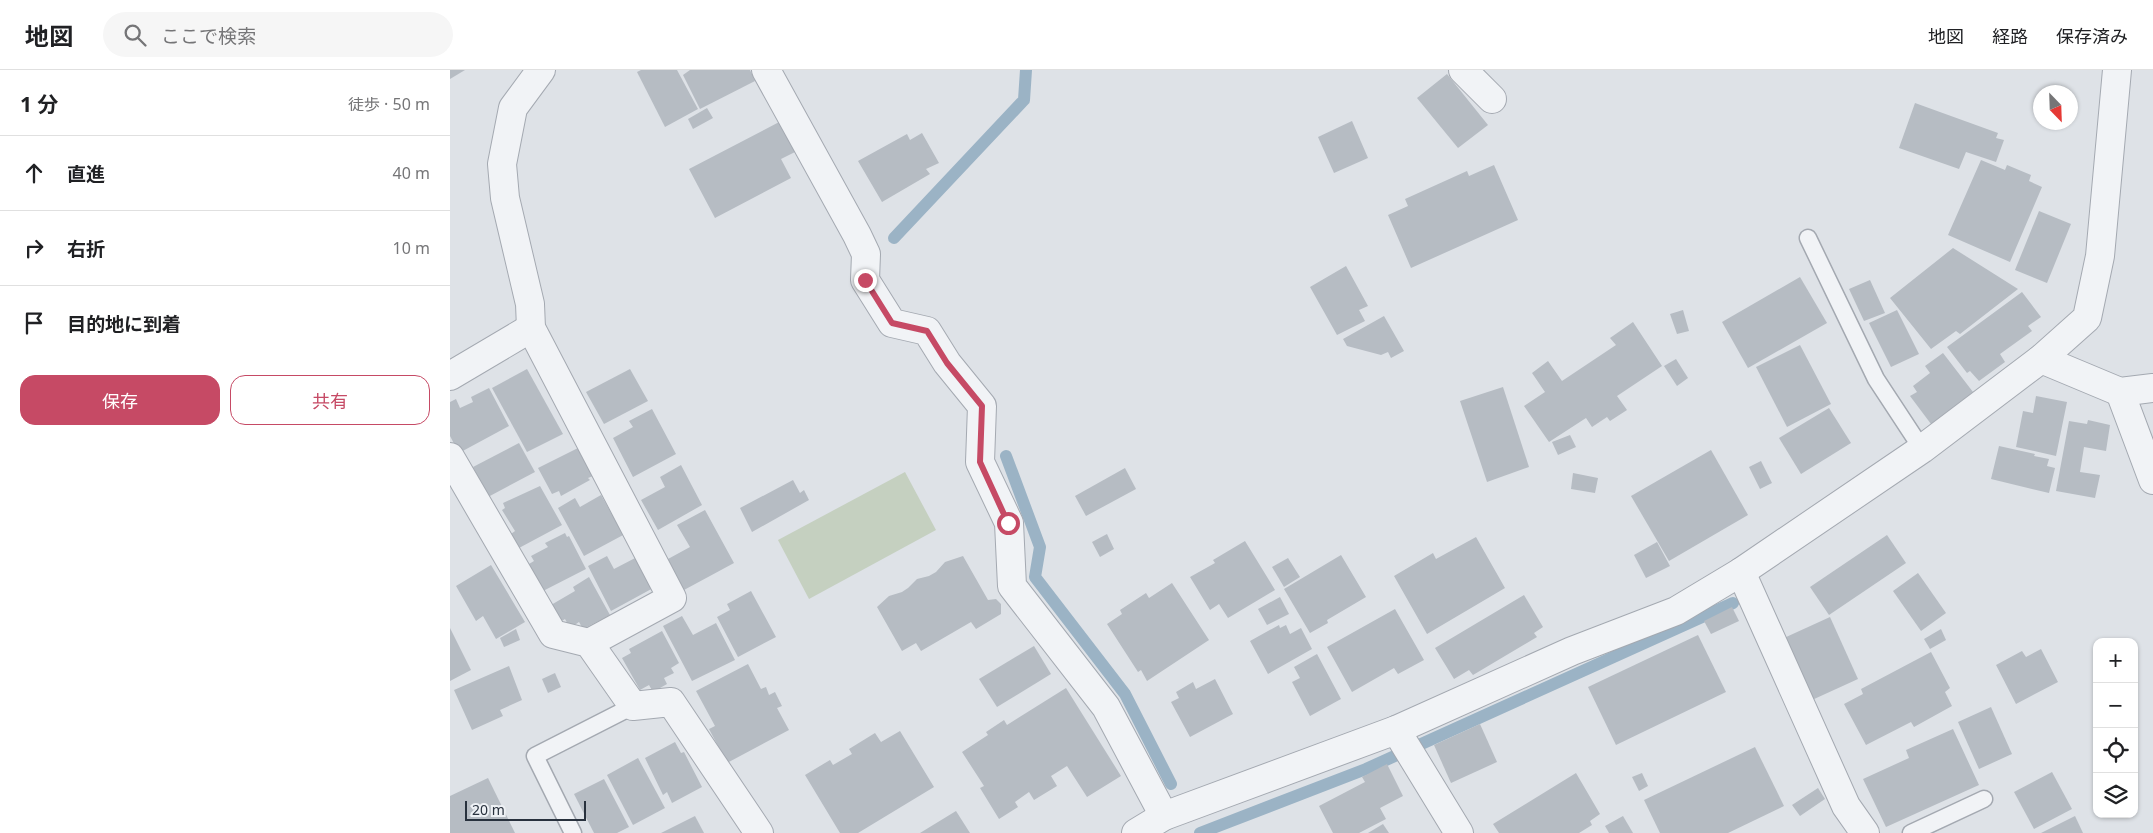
<!DOCTYPE html>
<html lang="ja">
<meta charset="utf-8">
<style>
body{margin:0;font-family:"Noto Sans","Noto Sans JP",sans-serif;background:#f6f6f6;color:#202124}
.controls{position:absolute;right:15px;bottom:15px;display:grid;overflow:hidden;border-radius:10px;box-shadow:0 1px 4px #0004}
.controls button{width:45px;height:45px;display:grid;place-items:center;padding:0;border:0;border-bottom:1px solid #e0e0e0;background:#fff;color:#202124;font:25px sans-serif}
.compass{position:absolute;left:1583px;top:15px;width:45px;height:45px;border-radius:50%;background:#fff;box-shadow:0 1px 4px #0004;rotate:157deg}
.scale{position:absolute;left:15px;bottom:12px;width:121px;box-sizing:border-box;padding-left:5px;border:2px solid #28313d;border-top:0;font-size:14px;line-height:18px;white-space:nowrap;color:#28313d;-webkit-text-stroke:4px #eef1f5;paint-order:stroke}
.stop{position:absolute;width:15px;height:15px;margin:-11px;border:4px solid #c64a65;border-radius:50%;background:#fff}
.stop.end{background:#c64a65;border-color:#fff;box-shadow:0 1px 5px #0008}
.list{margin:0;padding:0;list-style:none}
h2{display:flex;justify-content:space-between;align-items:center;height:65px;margin:0;padding:0 20px;font-size:21px}
h2 small{font-size:16px;font-weight:400;color:#757577}
.list li{display:grid;grid-template-columns:32px 1fr auto;gap:15px;align-items:center;box-sizing:border-box;height:75px;padding:0 20px;border-top:1px solid #e0e0e0}
.list b{display:block;font-size:19px;white-space:nowrap}
.list em{font-size:16px;font-style:normal;color:#757577}
.actions{display:flex;gap:10px;padding:15px 20px}
.actions a{flex:1;padding:11px 0;border:1px solid #c64a65;border-radius:15px;text-align:center;font-size:18px;color:#c64a65}
.actions .main{background:#c64a65;color:#fff}
.icon{flex:none;width:28px;height:28px;fill:none;stroke:currentColor;stroke-width:2;stroke-linecap:round;stroke-linejoin:round}
.map{position:relative;flex:none;width:1703px;height:763px;overflow:hidden}
header{display:flex;align-items:center;gap:30px;box-sizing:border-box;height:70px;padding:0 25px;background:#fff;border-bottom:1px solid #e0e0e0}
header strong{font-size:24px}
nav{display:flex;gap:28px;margin-inline-start:auto;font-size:18px}
.search{width:350px;height:45px;background:#f6f6f6;display:flex;align-items:center;gap:12px;box-sizing:border-box;padding:0 18px;border-radius:28px;color:#757577;font-size:19px}
main{display:flex}
aside{flex:1;background:#fff}
.map>svg:first-child{display:block}
</style>
<header>
<strong>地図</strong>
<div class="search"><svg class="icon" aria-label="search" viewBox="0 0 24 24"><circle cx="10" cy="10" r="6"/><path d="M15 15l6 6"/></svg>ここで検索</div>
<nav><a>地図</a><a>経路</a><a>保存済み</a></nav>
</header>
<main>
<aside>
<h2>1 分<small>徒歩 · 50 m</small></h2>
<ul class="list">
<li><svg class="icon" aria-label="ahead" viewBox="0 0 24 24"><path d="M12 20V5M6 11l6-6 6 6"/></svg><div><b>直進</b></div><em>40 m</em></li>
<li><svg class="icon" aria-label="right" viewBox="0 0 24 24"><path d="M7 20v-9h11M14 6l5 5-5 5"/></svg><div><b>右折</b></div><em>10 m</em></li>
<li><svg class="icon" aria-label="arrive" viewBox="0 0 24 24"><path d="M6 21V4h12l-3 4 3 4H6"/></svg><div><b>目的地に到着</b></div></li>
</ul>
<div class="actions"><a class="main">保存</a><a>共有</a></div>
</aside>
<div class="map">
<svg width="1703" height="763" viewBox="0 0 1703 763">
<rect width="100%" height="100%" fill="#dee2e7"/>
<polygon fill="#c5d0c0" points="455,402 486,460 359,529 328,470"/>
<g fill="none" stroke-linecap="round" stroke-linejoin="round">
<g stroke="#9bb3c5" stroke-width="12">
<polyline points="444,168 574,30 576,0"/>
<polyline points="556,386 590,477 585,507 675,624 721,714"/>
<polyline points="750,763 916,699 1283,533"/>
</g>
</g>
<g fill="#b6bcc3">
<polygon points="0,0 15,0 0,9"/>
<polygon points="191,0 227,0 248,39 215,57 187,2"/>
<polygon points="240,0 300,0 305,11 250,39 233,5"/>
<polygon points="997,4 1038,55 1008,78 967,28"/>
<polygon points="1465,33 1548,63 1546,68 1554,70 1546,92 1516,82 1509,99 1449,78"/>
<polygon points="257,38 263,48 243,59 238,49"/>
<polygon points="333,50 349,80 331,89 341,108 265,148 239,99"/>
<polygon points="902,51 918,88 884,103 868,67"/>
<polygon points="472,63 489,93 476,99 480,104 432,132 408,91 457,64 460,70"/>
<polygon points="1531,90 1555,100 1557,95 1581,105 1579,111 1592,117 1560,192 1498,165"/>
<polygon points="1044,95 1068,150 961,198 938,145 958,136 955,129 1017,101 1019,106"/>
<polygon points="1589,141 1621,154 1597,213 1565,200"/>
<polygon points="1503,178 1568,219 1510,264 1506,261 1481,279 1440,228"/>
<polygon points="896,196 918,236 909,240 915,251 887,265 860,217"/>
<polygon points="1350,207 1377,253 1298,298 1272,252"/>
<polygon points="1420,210 1435,243 1414,251 1399,219"/>
<polygon points="1572,222 1591,247 1578,256 1582,261 1550,284 1555,292 1529,311 1520,301 1517,303 1497,277"/>
<polygon points="1233,240 1239,261 1227,264 1220,244"/>
<polygon points="1447,240 1469,284 1441,297 1419,253"/>
<polygon points="934,246 954,281 941,288 938,282 931,285 897,276 893,269"/>
<polygon points="1183,252 1212,296 1167,326 1177,340 1160,351 1157,347 1142,357 1136,348 1099,372 1074,336 1095,322 1082,303 1098,291 1112,311 1166,275 1160,268"/>
<polygon points="1350,275 1381,334 1337,357 1306,297"/>
<polygon points="1493,283 1523,322 1481,354 1460,326 1467,322 1463,316 1480,303 1475,296"/>
<polygon points="1226,289 1238,308 1227,316 1214,296"/>
<polygon points="77,299 113,364 77,382 42,318"/>
<polygon points="180,299 198,331 154,354 136,322"/>
<polygon points="1053,317 1079,397 1037,412 1010,331"/>
<polygon points="39,318 59,356 9,383 0,366 0,332 6,329 10,338 23,332 21,327"/>
<polygon points="1586,326 1617,332 1606,386 1566,377 1573,341 1583,343"/>
<polygon points="1379,338 1401,373 1351,404 1329,368"/>
<polygon points="202,339 226,384 183,407 163,368 183,357 179,351"/>
<polygon points="1638,350 1660,355 1656,381 1634,377 1630,402 1650,405 1645,428 1606,421 1619,351 1637,354"/>
<polygon points="1120,365 1126,377 1108,385 1102,372"/>
<polygon points="69,373 85,402 38,427 23,397"/>
<polygon points="1549,376 1585,384 1584,386 1599,389 1597,396 1605,398 1599,423 1541,409"/>
<polygon points="128,378 143,406 138,408 140,410 111,426 109,421 102,424 88,398"/>
<polygon points="1261,380 1298,445 1219,491 1181,426"/>
<polygon points="1311,391 1322,413 1310,419 1299,397"/>
<polygon points="231,395 252,435 208,460 191,430 215,417 210,407"/>
<polygon points="675,398 686,419 636,446 625,426"/>
<polygon points="1123,403 1148,408 1145,423 1121,419"/>
<polygon points="343,410 350,423 354,420 359,430 302,462 290,438"/>
<polygon points="90,416 112,455 69,478 61,464 65,461 52,440 55,438 53,433"/>
<polygon points="151,425 165,450 167,449 175,464 134,486 108,438 125,428 130,437"/>
<polygon points="255,440 284,493 234,520 218,489 240,477 227,455"/>
<polygon points="115,463 117,467 119,466 136,499 93,521 79,494 84,491 81,486 98,477 95,473"/>
<polygon points="657,464 664,479 650,487 642,472"/>
<polygon points="1437,465 1456,493 1379,545 1360,517"/>
<polygon points="1026,467 1055,518 977,564 944,506 983,483 986,489"/>
<polygon points="795,471 825,520 778,548 769,534 760,540 740,507 765,493 763,490"/>
<polygon points="1207,472 1220,496 1196,508 1184,485"/>
<polygon points="891,485 916,527 877,550 878,553 860,563 834,519"/>
<polygon points="157,486 164,499 189,486 205,517 161,541 138,496"/>
<polygon points="513,486 538,530 546,529 551,534 551,544 526,559 521,552 471,581 466,573 452,581 427,537 439,526 452,522 458,518 467,509 479,506 486,502 495,492"/>
<polygon points="838,488 850,507 834,517 822,497"/>
<polygon points="41,495 75,552 46,569 33,546 26,551 6,516"/>
<polygon points="1468,503 1496,543 1471,561 1443,521"/>
<polygon points="139,507 160,545 133,559 129,552 120,558 115,549 110,552 101,535 125,521 123,517"/>
<polygon points="722,513 759,570 697,611 691,600 688,602 657,554 672,544 670,540 696,523 699,528"/>
<polygon points="301,521 326,567 288,587 267,547 280,540 277,534"/>
<polygon points="1074,525 1093,557 1084,563 1087,567 1023,605 1019,600 1004,609 985,578"/>
<polygon points="830,527 839,544 817,555 808,539"/>
<polygon points="1282,537 1289,551 1261,564 1254,551"/>
<polygon points="945,539 974,590 948,604 944,598 902,622 877,577"/>
<polygon points="232,546 243,565 266,553 285,590 242,611 213,556"/>
<polygon points="1380,547 1408,609 1362,630 1334,568"/>
<polygon points="829,555 830,558 836,555 840,564 851,558 862,579 818,604 800,571"/>
<polygon points="0,558 21,600 0,611"/>
<polygon points="66,559 70,570 54,577 50,568"/>
<polygon points="1491,559 1496,570 1480,579 1474,569"/>
<polygon points="212,561 229,593 221,598 224,603 214,608 217,614 203,622 199,615 190,620 172,588 181,583 179,579"/>
<polygon points="1248,565 1276,622 1166,675 1138,617"/>
<polygon points="584,576 601,604 547,637 529,609"/>
<polygon points="1591,579 1608,612 1566,634 1546,595 1572,581 1576,587"/>
<polygon points="1481,582 1500,618 1495,622 1502,636 1464,657 1461,652 1416,675 1394,634 1413,624 1411,619"/>
<polygon points="867,584 891,629 860,646 842,612 850,608 844,597"/>
<polygon points="298,594 311,619 316,617 319,625 325,622 332,636 327,638 339,660 277,693 259,659 265,656 246,621"/>
<polygon points="59,596 72,630 50,640 53,646 22,660 4,620"/>
<polygon points="105,603 111,617 98,623 92,609"/>
<polygon points="765,609 783,644 740,667 721,632 729,628 726,622 743,612 746,619"/>
<polygon points="616,618 671,706 637,727 617,696 601,706 607,716 584,730 579,722 565,732 568,737 549,749 530,718 534,716 512,682 538,665 536,662 554,650 557,655"/>
<polygon points="1541,637 1562,684 1529,699 1508,652"/>
<polygon points="1030,654 1047,692 1001,713 984,675"/>
<polygon points="1503,659 1529,715 1436,757 1413,709 1459,688 1456,680"/>
<polygon points="450,661 484,717 408,763 390,763 355,705 380,690 383,695 402,684 399,679 425,663 431,672"/>
<polygon points="225,672 231,683 234,682 252,717 222,733 217,722 213,725 195,688"/>
<polygon points="1305,677 1334,736 1278,763 1210,763 1194,730"/>
<polygon points="188,688 215,738 183,755 157,705"/>
<polygon points="937,694 953,726 930,738 936,749 909,763 883,763 869,736 915,712 912,707"/>
<polygon points="1602,702 1622,739 1584,759 1564,722"/>
<polygon points="1126,703 1150,744 1140,751 1142,755 1129,763 1049,763 1043,754"/>
<polygon points="1192,703 1198,716 1189,721 1182,707"/>
<polygon points="38,708 65,763 0,763 0,726"/>
<polygon points="154,709 179,757 167,763 144,763 124,724"/>
<polygon points="1368,718 1375,729 1350,746 1342,735"/>
<polygon points="506,741 520,763 470,763"/>
<polygon points="245,746 254,763 211,763"/>
<polygon points="1173,746 1183,763 1159,763 1155,756"/>
<polygon points="1625,746 1633,763 1591,763"/>
<polygon points="933,754 939,763 918,763"/>
</g>
<g fill="none" stroke-linecap="round" stroke-linejoin="round">
<g stroke="#a4a9b1" stroke-width="19">
<g id="service">
<polyline points="1358,168 1426,309 1472,379"/>
<polyline points="123,763 85,686 183,636"/>
<polyline points="1461,763 1534,729"/>
</g>
</g>
<g stroke="#a4a9b1" stroke-width="30">
<g id="minor">
<polyline points="91,0 63,38 52,94 55,128 80,234 81,258 222,528 139,573"/>
<polyline points="316,0 407,165 416,184 415,210 442,253 477,261 497,293 532,336 530,392 559,453 562,516 656,637 714,746"/>
<polyline points="1013,0 1042,29"/>
<polyline points="1591,289 1670,322 1703,318"/>
<polyline points="0,306 81,258"/>
<polyline points="1670,322 1703,410"/>
<polyline points="0,387 103,564 139,573 183,636 221,632 309,763"/>
<polyline points="1291,502 1396,736 1415,763"/>
<polyline points="946,660 1009,763"/>
<polyline points="686,763 714,746 946,660 1122,581 1226,541 1291,502 1472,379 1591,289 1637,248 1650,186 1667,0"/>
</g>
</g>
<use href="#service" stroke="#f1f3f6" stroke-width="16"/>
<use href="#minor" stroke="#f1f3f6" stroke-width="28"/>
</g>
<g fill="none" stroke-linecap="round" stroke-linejoin="round">
<polyline stroke="#c64a65" stroke-width="6" points="415,210 442,253 477,261 497,293 532,336 530,392 558,453"/>
</g>
</svg>
<div class="controls">
<button>+</button>
<button>−</button>
<button><svg class="icon" aria-label="locate" viewBox="0 0 24 24"><circle cx="12" cy="12" r="6"/><path d="M12 2v4M12 18v4M2 12h4M18 12h4"/></svg></button>
<button><svg class="icon" aria-label="layers" viewBox="0 0 24 24"><path d="M12 4l9 5-9 5-9-5zM3 14l9 5 9-5"/></svg></button>
</div>
<svg class="compass" viewBox="-18 -18 36 36"><path d="M0-13l5 13h-10z" fill="#e53935"/><path d="M0 13l5-13h-10z" fill="#757577"/></svg>
<div class="scale">20 m</div>
<div class="stop" style="left:558px;top:453px"></div>
<div class="stop end" style="left:415px;top:210px"></div>
</div>
</main>
